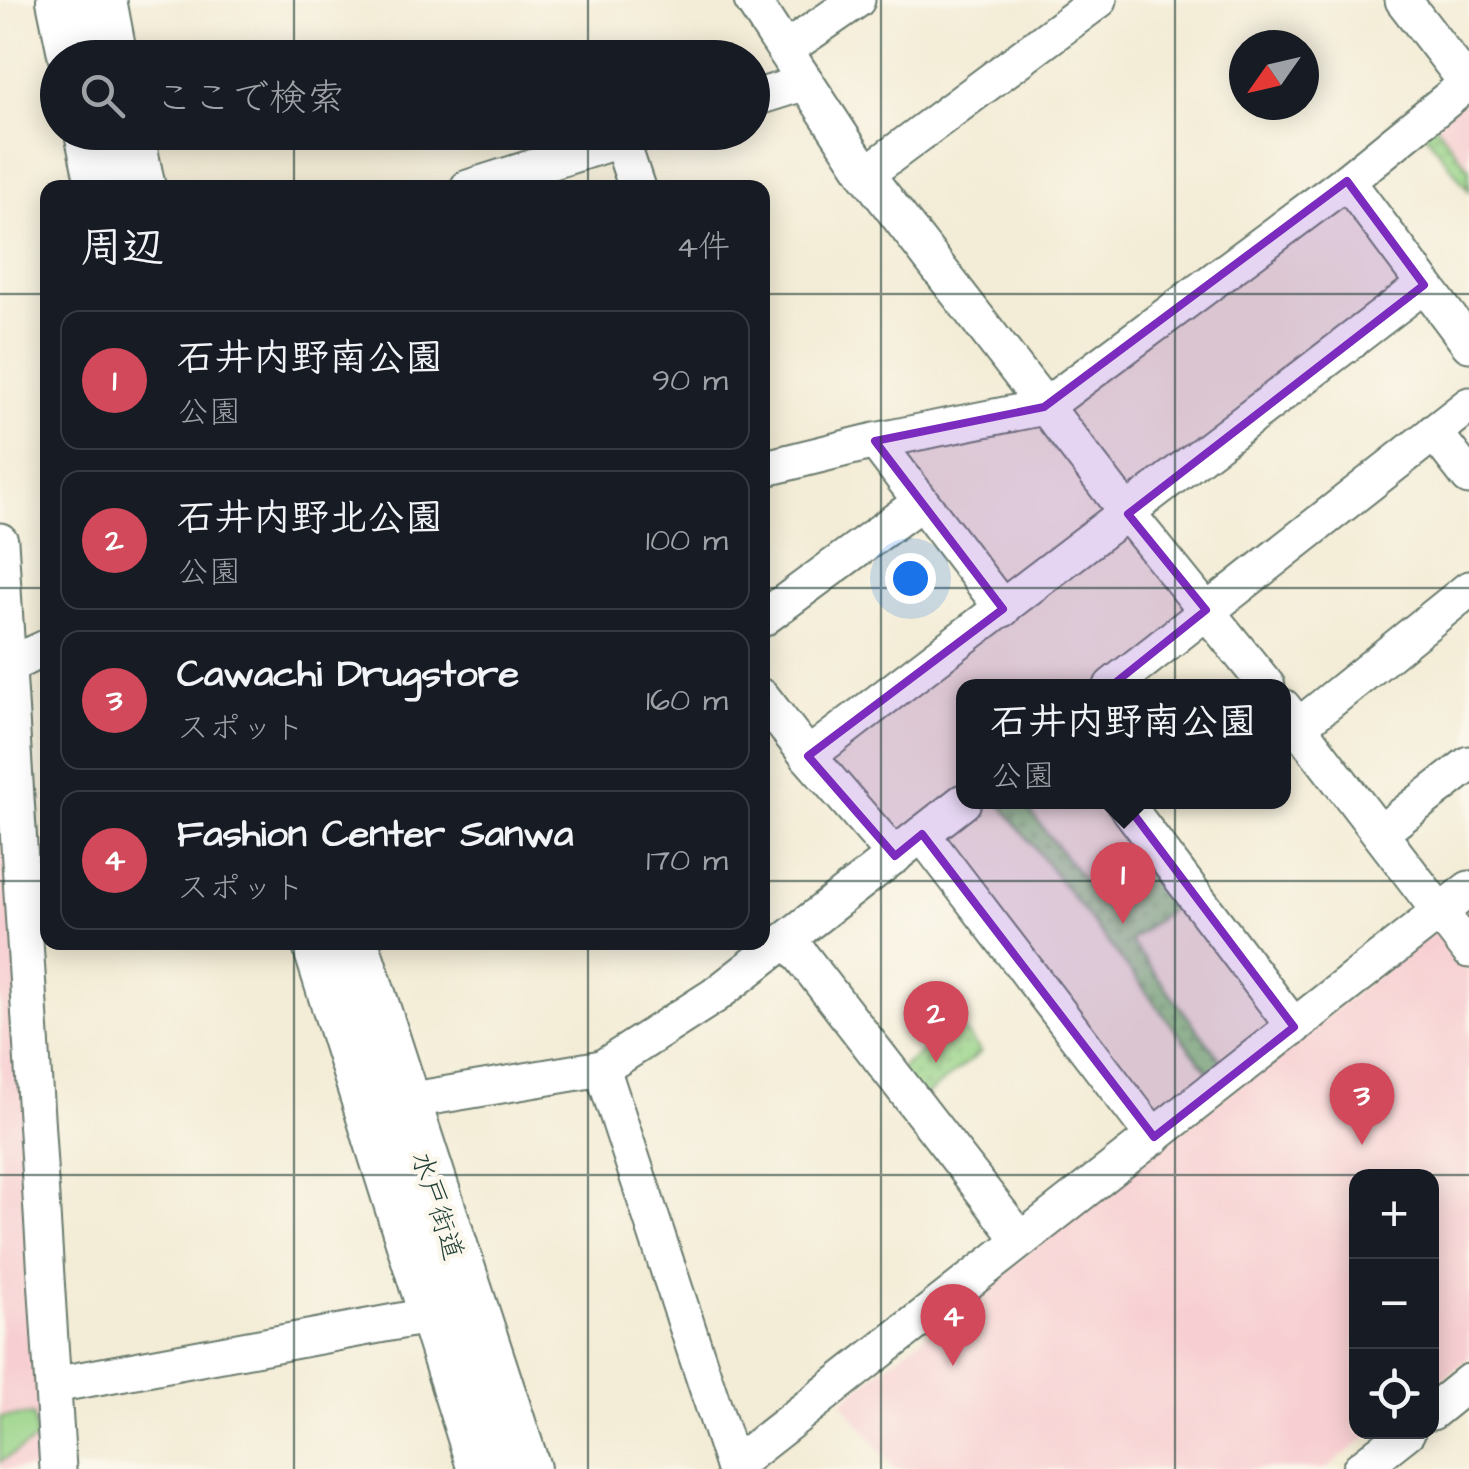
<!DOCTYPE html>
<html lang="ja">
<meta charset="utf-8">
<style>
body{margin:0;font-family:"Architects Daughter","Klee One",sans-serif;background:#242831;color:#f1f3f6}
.controls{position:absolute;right:30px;bottom:30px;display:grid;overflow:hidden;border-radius:20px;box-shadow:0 5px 25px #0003}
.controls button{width:90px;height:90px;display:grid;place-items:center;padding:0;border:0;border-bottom:2px solid #363941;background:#171b24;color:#f1f3f6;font:50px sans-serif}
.compass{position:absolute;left:1229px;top:30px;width:90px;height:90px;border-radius:50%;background:#171b24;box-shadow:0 5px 25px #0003;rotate:236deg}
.you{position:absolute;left:910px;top:578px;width:35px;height:35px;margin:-25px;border:8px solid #fff;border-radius:50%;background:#1a73e8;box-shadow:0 0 0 15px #1a73e833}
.badge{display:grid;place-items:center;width:65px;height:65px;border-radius:50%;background:#d1495b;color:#fff;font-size:32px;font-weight:700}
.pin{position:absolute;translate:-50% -82px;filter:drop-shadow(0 2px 5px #0008)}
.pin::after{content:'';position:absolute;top:52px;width:35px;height:30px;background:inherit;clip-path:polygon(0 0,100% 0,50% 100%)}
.popup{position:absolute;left:956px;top:679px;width:335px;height:130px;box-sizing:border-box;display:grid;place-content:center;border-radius:20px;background:#171b24;filter:drop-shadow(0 2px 8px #0005);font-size:32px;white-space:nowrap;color:#9ea1a6}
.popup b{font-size:38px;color:#f1f3f6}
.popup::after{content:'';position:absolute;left:50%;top:100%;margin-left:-20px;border:20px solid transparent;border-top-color:#171b24}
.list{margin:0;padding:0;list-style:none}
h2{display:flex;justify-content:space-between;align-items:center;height:130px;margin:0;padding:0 40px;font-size:42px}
h2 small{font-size:32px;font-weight:400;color:#9ea1a6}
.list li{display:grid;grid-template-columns:65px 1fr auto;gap:30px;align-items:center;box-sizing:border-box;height:140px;margin:0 20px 20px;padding:0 20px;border:2px solid #363941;border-radius:20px}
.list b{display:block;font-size:38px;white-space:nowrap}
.list p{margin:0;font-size:32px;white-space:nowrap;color:#9ea1a6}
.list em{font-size:32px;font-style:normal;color:#9ea1a6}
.icon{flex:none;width:55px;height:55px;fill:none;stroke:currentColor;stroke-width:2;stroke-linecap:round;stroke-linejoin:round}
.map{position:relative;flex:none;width:1469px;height:1469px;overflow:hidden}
.search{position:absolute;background:#171b24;box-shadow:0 5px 25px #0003;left:40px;top:40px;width:730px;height:110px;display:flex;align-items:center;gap:25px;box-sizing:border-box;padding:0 35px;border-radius:55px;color:#9ea1a6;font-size:38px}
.panel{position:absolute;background:#171b24;box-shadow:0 5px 25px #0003;left:40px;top:180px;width:730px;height:770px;border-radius:20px}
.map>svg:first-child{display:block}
</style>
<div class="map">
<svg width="1469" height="1469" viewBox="0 0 1469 1469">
<defs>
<pattern id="grass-tufts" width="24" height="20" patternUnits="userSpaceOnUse" patternTransform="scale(2.5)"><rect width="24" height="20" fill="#98d387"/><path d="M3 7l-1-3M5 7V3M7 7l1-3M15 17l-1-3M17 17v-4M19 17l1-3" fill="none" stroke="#7bac6f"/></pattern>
<pattern id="park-dots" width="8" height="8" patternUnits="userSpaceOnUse" patternTransform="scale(2.5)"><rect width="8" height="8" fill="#98d387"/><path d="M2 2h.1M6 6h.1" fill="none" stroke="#7bac6f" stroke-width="1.8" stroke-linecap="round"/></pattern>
</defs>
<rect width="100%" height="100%" fill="#fbf7ec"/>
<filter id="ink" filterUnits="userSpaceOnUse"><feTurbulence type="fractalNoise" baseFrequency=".01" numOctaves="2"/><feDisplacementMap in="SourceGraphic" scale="20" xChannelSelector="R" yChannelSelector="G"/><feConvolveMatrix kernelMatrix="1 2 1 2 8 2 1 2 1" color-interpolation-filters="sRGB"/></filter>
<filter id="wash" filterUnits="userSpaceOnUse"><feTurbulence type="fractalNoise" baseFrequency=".0048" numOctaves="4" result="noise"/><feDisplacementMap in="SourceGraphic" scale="40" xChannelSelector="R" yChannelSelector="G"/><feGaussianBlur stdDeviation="2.25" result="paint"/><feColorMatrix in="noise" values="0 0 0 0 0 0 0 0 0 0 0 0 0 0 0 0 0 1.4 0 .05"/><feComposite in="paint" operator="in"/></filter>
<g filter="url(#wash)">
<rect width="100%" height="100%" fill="#f3ecd6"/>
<g fill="#f7cfd2">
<polygon points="1469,96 1469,168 1434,123"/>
<polygon points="0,696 48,1469 0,1469"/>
<polygon points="1435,930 1469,973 1469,1358 1432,1387 1432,1176 1356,1176 1356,1432 1374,1432 1326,1469 895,1469 842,1401"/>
</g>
<polygon fill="url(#grass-tufts)" stroke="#5c885e" stroke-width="2.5" points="33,1415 37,1439 0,1462 0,1417"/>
<g fill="url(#park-dots)" stroke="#5c885e" stroke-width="2.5">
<polygon points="1434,123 1469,168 1469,191 1423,130"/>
<polygon points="999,802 1023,802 1103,906 1156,864 1183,899 1130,941 1223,1063 1209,1073"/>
<polygon points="958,1023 981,1052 915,1104 892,1075"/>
</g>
</g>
<g filter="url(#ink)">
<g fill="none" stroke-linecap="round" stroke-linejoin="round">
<g stroke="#697a6d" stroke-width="39">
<g id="minor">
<polyline points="752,0 866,174 1128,514 1267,686"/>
<polyline points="1403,0 1467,83"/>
<polyline points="785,50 857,0"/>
<polyline points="752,99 806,82"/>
<polyline points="621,140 637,188"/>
<polyline points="866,174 1099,0"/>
<polyline points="1347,181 1469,344"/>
<polyline points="468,188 644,132"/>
<polyline points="1434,432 1469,477"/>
<polyline points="875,441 1003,609"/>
<polyline points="762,469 875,441 1044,407 1347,181 1469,82"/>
<polyline points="0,541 58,1469"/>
<polyline points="762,619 921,502"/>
<polyline points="0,669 48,647"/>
<polyline points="1112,686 1469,405"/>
<polyline points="762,697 808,756 895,856"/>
<polyline points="1283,707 1469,950"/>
<polyline points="1299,726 1469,589"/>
<polyline points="808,756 1424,285"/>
<polyline points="1124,802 1294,1027"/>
<polyline points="1380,833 1469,764"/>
<polyline points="922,834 1154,1137"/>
<polyline points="788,939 1021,1240"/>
<polyline points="602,1068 714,996 963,802"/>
<polyline points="383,1105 602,1068 734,1469"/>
<polyline points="54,1385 433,1315 456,1307"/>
<polyline points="1432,1412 1469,1382"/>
<polyline points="733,1466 1469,889"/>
<polyline points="1360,1469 1407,1432"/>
</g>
</g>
<g stroke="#697a6d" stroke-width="54">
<g id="highway">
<polyline points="62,0 74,58"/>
<polyline points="101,0 112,58"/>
<polyline points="90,132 102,188"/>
<polyline points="128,132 140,188"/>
<polyline points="317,942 483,1469"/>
<polyline points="353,942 525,1469"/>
</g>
</g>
<use href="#minor" stroke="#fff" stroke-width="35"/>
<use href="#highway" stroke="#fff" stroke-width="50"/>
</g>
</g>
<path fill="#7b2cbf" fill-opacity="0.2" stroke="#7b2cbf" stroke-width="8" stroke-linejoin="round" d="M1347,181L1424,285L1128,514L1206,610L1065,723L1294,1027L1154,1137L922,834L895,856L808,756L1003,609L875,441L1044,407Z"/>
<path fill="none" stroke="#1f3d34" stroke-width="2.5" stroke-opacity="0.55" d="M294,0V58M588,0V58M881,0V1469M1175,0V1469M294,132V188M588,132V188M0,294H48M762,294H1469M0,588H48M762,588H1469M0,881H48M762,881H1469M294,942V1469M588,942V1469M0,1175H1469"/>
<g text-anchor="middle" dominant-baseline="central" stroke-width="9" stroke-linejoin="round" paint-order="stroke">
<g font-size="28" fill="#1f3d34" stroke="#fbf7ec">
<text transform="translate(437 1206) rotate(72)">水戸街道</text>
</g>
</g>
</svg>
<div class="controls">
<button>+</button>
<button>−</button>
<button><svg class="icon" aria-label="locate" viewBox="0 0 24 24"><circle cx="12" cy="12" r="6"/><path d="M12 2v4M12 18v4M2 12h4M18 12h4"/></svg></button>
</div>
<svg class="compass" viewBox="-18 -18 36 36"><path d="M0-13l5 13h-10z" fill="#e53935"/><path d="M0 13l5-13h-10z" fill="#9ea1a6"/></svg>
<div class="you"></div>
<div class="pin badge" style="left:1123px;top:924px">1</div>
<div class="popup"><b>石井内野南公園</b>公園</div>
<div class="pin badge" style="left:936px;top:1063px">2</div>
<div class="pin badge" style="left:1362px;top:1145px">3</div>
<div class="pin badge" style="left:953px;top:1366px">4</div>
<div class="search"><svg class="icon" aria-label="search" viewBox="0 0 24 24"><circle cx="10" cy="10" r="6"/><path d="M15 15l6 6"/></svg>ここで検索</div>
<section class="panel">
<h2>周辺<small>4件</small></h2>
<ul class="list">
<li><span class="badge">1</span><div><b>石井内野南公園</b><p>公園</p></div><em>90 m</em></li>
<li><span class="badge">2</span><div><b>石井内野北公園</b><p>公園</p></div><em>100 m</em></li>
<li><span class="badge">3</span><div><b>Cawachi Drugstore</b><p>スポット</p></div><em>160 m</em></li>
<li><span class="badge">4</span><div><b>Fashion Center Sanwa</b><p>スポット</p></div><em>170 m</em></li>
</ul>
</section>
</div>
